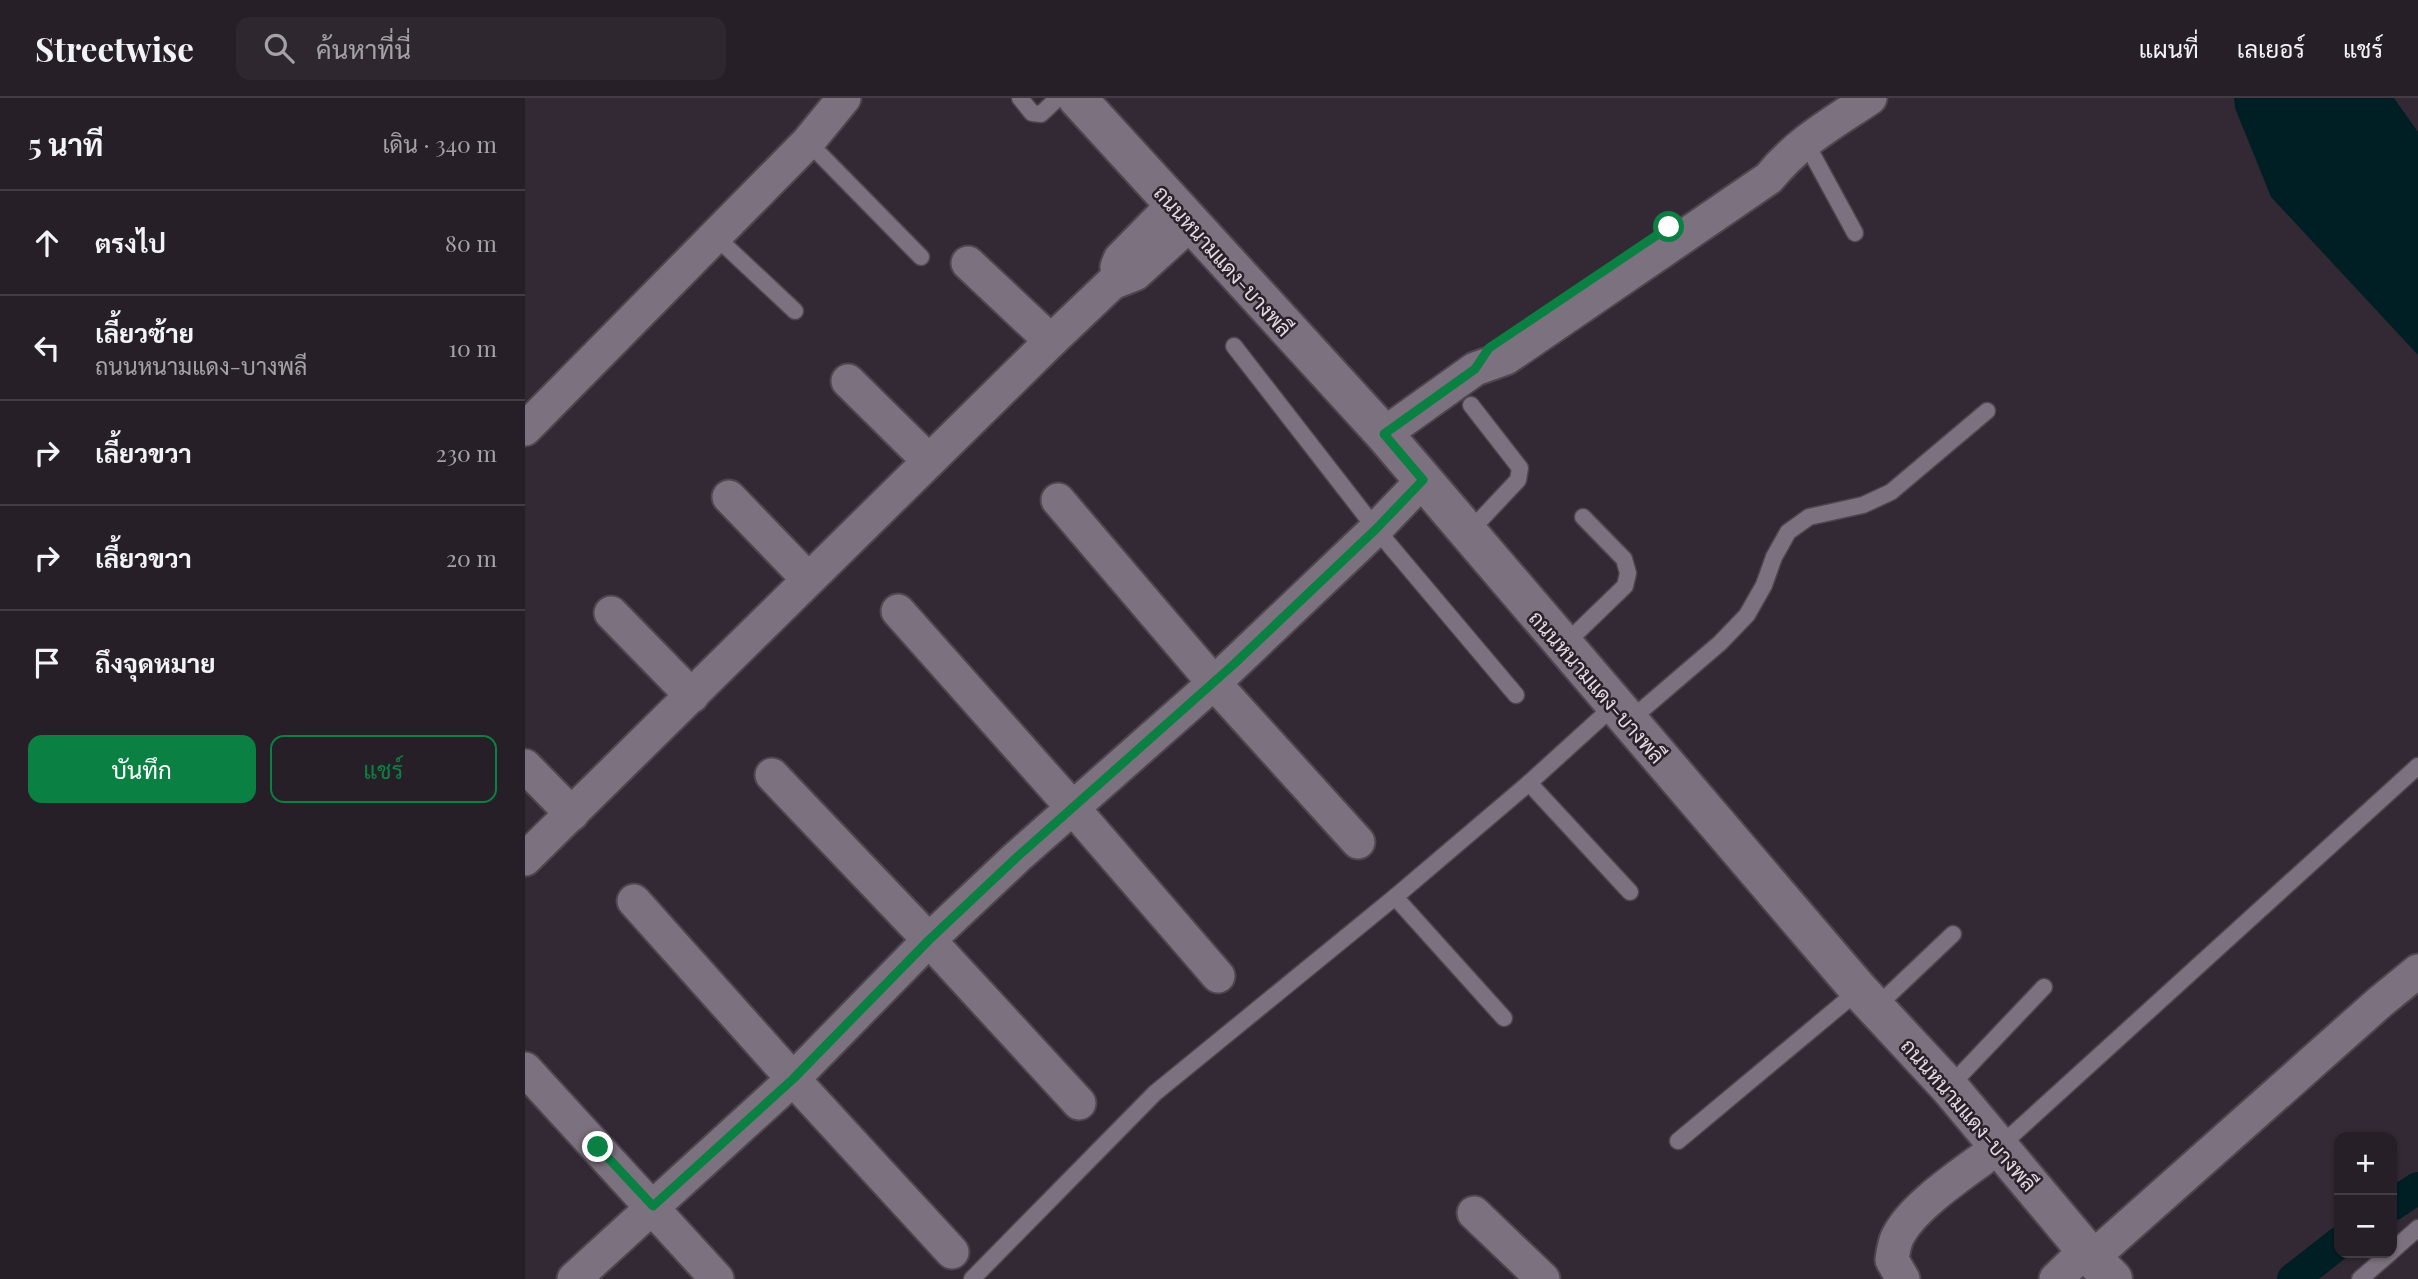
<!DOCTYPE html>
<html lang="th">
<meta charset="utf-8">
<style>
body{margin:0;font-family:"Playfair Display",Sarabun,serif;background:#2e272f;color:#f1f3f6}
.controls{position:absolute;right:21px;bottom:21px;display:grid;overflow:hidden;border-radius:14px;box-shadow:0 2px 5px #0004}
.controls button{width:63px;height:63px;display:grid;place-items:center;padding:0;border:0;border-bottom:2px solid #423d44;background:#261f27;color:#f1f3f6;font:35px sans-serif}
.stop{position:absolute;width:21px;height:21px;margin:-16px;border:5px solid #0b8043;border-radius:50%;background:#fff}
.stop.end{background:#0b8043;border-color:#fff;box-shadow:0 2px 7px #0008}
.list{margin:0;padding:0;list-style:none}
h2{display:flex;justify-content:space-between;align-items:center;height:91px;margin:0;padding:0 28px;font-size:30px}
h2 small{font-size:23px;font-weight:400;color:#a4a2a7}
.list li{display:grid;grid-template-columns:46px 1fr auto;gap:21px;align-items:center;box-sizing:border-box;height:105px;padding:0 28px;border-top:2px solid #423d44}
.list b{display:block;font-size:26px;white-space:nowrap}
.list p{margin:0;font-size:23px;white-space:nowrap;color:#a4a2a7}
.list em{font-size:23px;font-style:normal;color:#a4a2a7}
.actions{display:flex;gap:14px;padding:21px 28px}
.actions a{flex:1;padding:16px 0;border:2px solid #0b8043;border-radius:14px;text-align:center;font-size:24px;color:#0b8043}
.actions .main{background:#0b8043;color:#fff}
.icon{flex:none;width:38px;height:38px;fill:none;stroke:currentColor;stroke-width:2;stroke-linecap:round;stroke-linejoin:round}
.map{position:relative;flex:none;width:1893px;height:1181px;overflow:hidden}
header{display:flex;align-items:center;gap:42px;box-sizing:border-box;height:98px;padding:0 35px;background:#261f27;border-bottom:2px solid #423d44}
header strong{font-size:33px}
nav{display:flex;gap:38px;margin-inline-start:auto;font-size:24px}
.search{width:490px;height:63px;background:#2e272f;display:flex;align-items:center;gap:18px;box-sizing:border-box;padding:0 24px;border-radius:14px;color:#a4a2a7;font-size:26px}
main{display:flex}
aside{flex:1;background:#261f27}
.map>svg:first-child{display:block}
</style>
<header>
<strong>Streetwise</strong>
<div class="search"><svg class="icon" aria-label="search" viewBox="0 0 24 24"><circle cx="10" cy="10" r="6"/><path d="M15 15l6 6"/></svg>ค้นหาที่นี่</div>
<nav><a>แผนที่</a><a>เลเยอร์</a><a>แชร์</a></nav>
</header>
<main>
<aside>
<h2>5 นาที<small>เดิน · 340 m</small></h2>
<ul class="list">
<li><svg class="icon" aria-label="ahead" viewBox="0 0 24 24"><path d="M12 20V5M6 11l6-6 6 6"/></svg><div><b>ตรงไป</b></div><em>80 m</em></li>
<li><svg class="icon" aria-label="left" viewBox="0 0 24 24"><path d="M17 20v-9H6M10 6l-5 5 5 5"/></svg><div><b>เลี้ยวซ้าย</b><p>ถนนหนามแดง-บางพลี</p></div><em>10 m</em></li>
<li><svg class="icon" aria-label="right" viewBox="0 0 24 24"><path d="M7 20v-9h11M14 6l5 5-5 5"/></svg><div><b>เลี้ยวขวา</b></div><em>230 m</em></li>
<li><svg class="icon" aria-label="right" viewBox="0 0 24 24"><path d="M7 20v-9h11M14 6l5 5-5 5"/></svg><div><b>เลี้ยวขวา</b></div><em>20 m</em></li>
<li><svg class="icon" aria-label="arrive" viewBox="0 0 24 24"><path d="M6 21V4h12l-3 4 3 4H6"/></svg><div><b>ถึงจุดหมาย</b></div></li>
</ul>
<div class="actions"><a class="main">บันทึก</a><a>แชร์</a></div>
</aside>
<div class="map">
<svg width="1893" height="1181" viewBox="0 0 1893 1181">
<rect width="100%" height="100%" fill="#332934"/>
<polygon fill="#001f25" points="1709,0 1869,0 1893,34 1893,257 1746,99 1710,10"/>
<g fill="none" stroke-linecap="round" stroke-linejoin="round">
<g stroke="#001f25" stroke-width="32">
<polyline points="1867,1107 1893,1090"/>
<polyline points="1768,1181 1814,1145"/>
</g>
<g stroke="#4e464f" stroke-width="19">
<g id="service">
<polyline points="495,0 507,15 516,16 533,0"/>
<polyline points="1280,43 1330,135"/>
<polyline points="283,44 396,159"/>
<polyline points="190,138 270,213"/>
<polyline points="709,248 851,431 991,597"/>
<polyline points="944,434 993,382 995,370 946,307"/>
<polyline points="1040,546 1100,488 1103,475 1099,461 1058,419"/>
<polyline points="1104,623 1195,545 1222,517 1239,487 1249,459 1263,434 1284,419 1338,407 1366,394 1462,313"/>
<polyline points="1004,685 1105,794"/>
<polyline points="870,799 979,920"/>
<polyline points="1350,910 1428,836"/>
<polyline points="1424,989 1519,889"/>
<polyline points="1153,1043 1334,892"/>
<polyline points="1475,1048 1893,668"/>
<polyline points="1867,1153 1893,1130"/>
<polyline points="447,1181 630,995 870,799 1004,685 1090,607"/>
<polyline points="1835,1181 1865,1155"/>
</g>
</g>
<g stroke="#4e464f" stroke-width="37">
<g id="minor">
<polyline points="443,165 526,243"/>
<polyline points="592,169 595,161 648,107"/>
<polyline points="323,283 404,363"/>
<polyline points="0,331 283,44 319,0"/>
<path d="M859,336L950,271L981,260L1244,80C1273,44 1308,25 1345,0"/>
<polyline points="204,399 283,481"/>
<polyline points="533,402 689,585 833,744"/>
<polyline points="373,513 547,709 693,878"/>
<polyline points="86,515 167,598"/>
<polyline points="0,668 47,716"/>
<polyline points="247,677 404,842 554,1005"/>
<polyline points="0,761 526,243 587,185 610,176 665,126"/>
<polyline points="109,803 268,981 427,1154"/>
<polyline points="0,971 192,1181"/>
<polyline points="949,1115 1018,1181"/>
<polyline points="1567,1160 1855,904 1893,873"/>
<polyline points="49,1181 268,981 404,842 491,760 689,585 851,431 898,382"/>
<path d="M1378,1181L1367,1162C1368,1155 1369,1147 1372,1140C1387,1107 1445,1071 1475,1048"/>
<polyline points="1531,1181 1561,1152"/>
</g>
</g>
<g stroke="#4e464f" stroke-width="42">
<polyline id="secondary" points="552,0 859,336 1334,892 1424,989 1567,1160 1588,1181"/>
</g>
<use href="#service" stroke="#7c717e" stroke-width="16"/>
<use href="#minor" stroke="#7c717e" stroke-width="33"/>
<use href="#secondary" stroke="#7c717e" stroke-width="38"/>
</g>
<g fill="none" stroke-linecap="round" stroke-linejoin="round">
<polyline stroke="#0b8043" stroke-width="9" points="73,1049 128,1108 268,981 404,842 491,760 708,567 851,431 898,382 859,336 950,271 964,250 1144,129"/>
</g>
<g text-anchor="middle" dominant-baseline="central" stroke-width="5" stroke-linejoin="round" paint-order="stroke">
<g font-size="21" fill="#e1dae1" stroke="#29202a">
<text transform="translate(699 162) rotate(48)">ถนนหนามแดง-บางพลี</text>
<text transform="translate(1073 588) rotate(49)">ถนนหนามแดง-บางพลี</text>
<text transform="translate(1445 1016) rotate(49)">ถนนหนามแดง-บางพลี</text>
</g>
</g>
</svg>
<div class="controls">
<button>+</button>
<button>−</button>
</div>
<div class="stop" style="left:1144px;top:129px"></div>
<div class="stop end" style="left:73px;top:1049px"></div>
</div>
</main>
